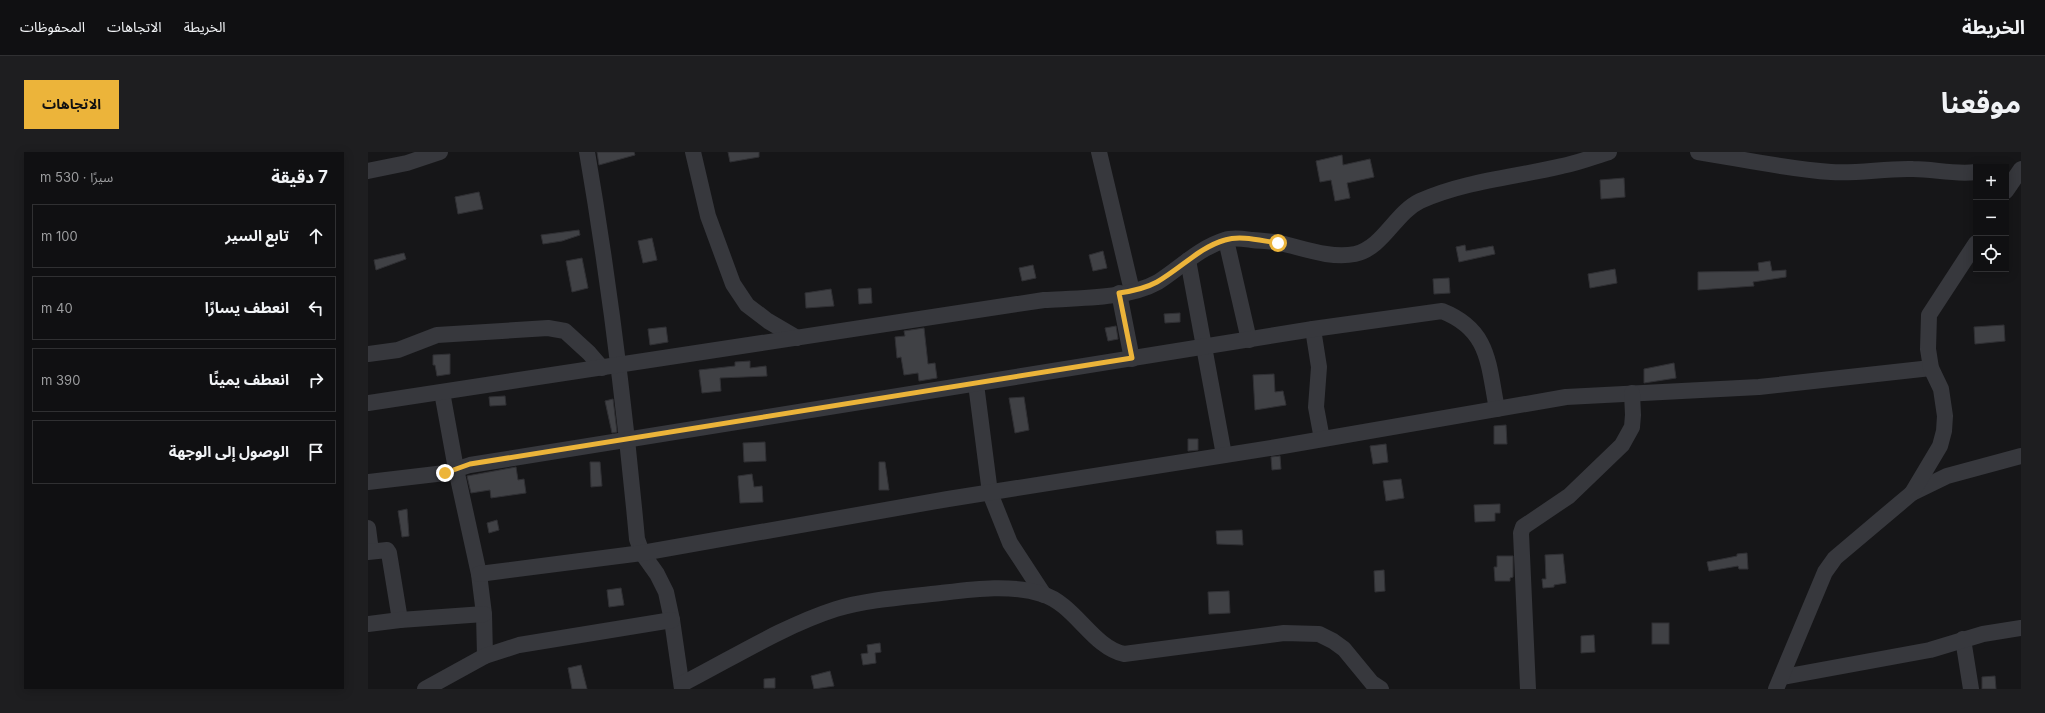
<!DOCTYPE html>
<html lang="ar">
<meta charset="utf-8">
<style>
body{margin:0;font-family:Inter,"Noto Sans Arabic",sans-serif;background:#1e1e20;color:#f1f3f6;direction:rtl}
.controls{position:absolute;right:12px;top:12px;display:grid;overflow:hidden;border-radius:0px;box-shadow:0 2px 10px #0003}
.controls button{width:36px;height:36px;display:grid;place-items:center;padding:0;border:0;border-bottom:1px solid #303032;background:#101012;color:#f1f3f6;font:20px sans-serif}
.stop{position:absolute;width:12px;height:12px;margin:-9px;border:3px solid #ecb43a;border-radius:50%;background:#fff}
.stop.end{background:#ecb43a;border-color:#fff;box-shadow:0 1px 4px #0008}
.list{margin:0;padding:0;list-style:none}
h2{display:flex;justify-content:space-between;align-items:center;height:52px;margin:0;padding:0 16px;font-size:17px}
h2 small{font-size:13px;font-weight:400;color:#9c9d9f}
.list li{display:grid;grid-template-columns:26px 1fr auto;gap:12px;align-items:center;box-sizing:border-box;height:64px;margin:0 8px 8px;padding:0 8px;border:1px solid #303032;border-radius:0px}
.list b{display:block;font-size:15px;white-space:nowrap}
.list em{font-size:13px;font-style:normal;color:#9c9d9f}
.icon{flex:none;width:22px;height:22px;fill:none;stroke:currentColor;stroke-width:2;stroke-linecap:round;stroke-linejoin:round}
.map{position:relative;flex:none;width:1653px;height:537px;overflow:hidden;direction:ltr;border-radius:0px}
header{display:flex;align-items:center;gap:24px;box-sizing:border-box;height:56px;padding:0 20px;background:#101012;border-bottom:1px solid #303032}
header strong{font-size:19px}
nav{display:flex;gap:22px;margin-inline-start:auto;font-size:14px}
.intro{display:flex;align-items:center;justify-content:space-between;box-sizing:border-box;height:96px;padding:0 24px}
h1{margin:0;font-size:28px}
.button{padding:10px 18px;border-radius:0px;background:#ecb43a;color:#111;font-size:14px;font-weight:700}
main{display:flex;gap:24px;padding:0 24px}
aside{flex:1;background:#101012;border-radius:0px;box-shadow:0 2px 10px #0003}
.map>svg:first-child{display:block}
</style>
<header>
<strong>الخريطة</strong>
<nav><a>الخريطة</a><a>الاتجاهات</a><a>المحفوظات</a></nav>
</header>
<div class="intro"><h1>موقعنا</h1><a class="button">الاتجاهات</a></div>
<main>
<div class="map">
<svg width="1653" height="537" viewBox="0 0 1653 537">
<rect width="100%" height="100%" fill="#161618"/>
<g fill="#404145" stroke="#303034">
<polygon points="229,0 266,0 267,3 231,13"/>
<polygon points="360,0 391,0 391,5 362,10"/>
<polygon points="974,3 975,13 1002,7 1006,25 979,31 982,46 967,49 963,28 952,30 948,9"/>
<polygon points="1256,26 1257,45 1233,47 1232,28"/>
<polygon points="111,40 115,57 90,62 87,45"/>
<polygon points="211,78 212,83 194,89 175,92 173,83"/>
<polygon points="284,86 289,108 275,111 270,89"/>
<polygon points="1097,93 1098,99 1125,94 1127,102 1091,110 1088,95"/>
<polygon points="735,99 739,116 725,119 721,103"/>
<polygon points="36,101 38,107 8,118 6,108"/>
<polygon points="214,106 220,136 204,140 198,109"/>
<polygon points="1402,109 1404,119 1418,118 1418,125 1385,130 1386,134 1330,138 1330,120 1391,119 1390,111"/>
<polygon points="665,113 668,126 654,129 651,116"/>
<polygon points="1247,117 1249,131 1222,136 1220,122"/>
<polygon points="1081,126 1082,141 1066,142 1065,127"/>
<polygon points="503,136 504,151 491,152 490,137"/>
<polygon points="463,137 466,154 438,156 437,141"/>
<polygon points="812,161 812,170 797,171 796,162"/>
<polygon points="1636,173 1637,189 1607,192 1606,175"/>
<polygon points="748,174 750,187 740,189 737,176"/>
<polygon points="298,175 300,190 282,193 280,177"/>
<polygon points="556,176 560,212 567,211 569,226 551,229 550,221 536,223 533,205 529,206 527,185 537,184 536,179"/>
<polygon points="82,202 82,222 69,224 67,213 65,213 65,203"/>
<polygon points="382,209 382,216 398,214 399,224 352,226 353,239 334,241 331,218 367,214 367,210"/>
<polygon points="1306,211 1308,226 1276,231 1276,217"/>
<polygon points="906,222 907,240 915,239 918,253 887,258 885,223"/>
<polygon points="137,244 138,253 122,254 121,245"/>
<polygon points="656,245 661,278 647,281 641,246"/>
<polygon points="245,247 249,280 244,281 237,249"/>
<polygon points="1138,273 1139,292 1126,292 1126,274"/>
<polygon points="820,287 830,287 830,298 820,299"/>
<polygon points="397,290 398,309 376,310 375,291"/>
<polygon points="1018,292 1020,310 1005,312 1002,294"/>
<polygon points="912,304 913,317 904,318 903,305"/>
<polygon points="222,310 232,310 234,334 223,335"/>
<polygon points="511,310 517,310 521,338 511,338"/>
<polygon points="148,315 150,328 156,327 158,341 123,346 122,338 103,341 99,324"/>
<polygon points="384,322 386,335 394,334 395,350 372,351 370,324"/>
<polygon points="1033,327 1036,346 1018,349 1015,329"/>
<polygon points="1132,352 1132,361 1127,361 1127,369 1107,370 1106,353"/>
<polygon points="39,357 41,384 34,385 30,359"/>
<polygon points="129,368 131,378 121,381 119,371"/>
<polygon points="874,378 875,393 849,392 848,379"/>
<polygon points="1379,401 1380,417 1371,417 1370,414 1341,419 1339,410 1369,404 1369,402"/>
<polygon points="1195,402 1198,431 1186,433 1186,435 1175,436 1174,427 1178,427 1177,403"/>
<polygon points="1129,404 1145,404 1145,425 1142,426 1142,429 1127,429 1126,415 1129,415"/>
<polygon points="1016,418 1017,439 1007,440 1006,419"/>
<polygon points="253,436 256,453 241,455 239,438"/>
<polygon points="861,439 862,461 841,462 840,440"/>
<rect x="1284" y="471" width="17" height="21"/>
<polygon points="1226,483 1227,500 1213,501 1213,484"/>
<polygon points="512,491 513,500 507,501 508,511 495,513 493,502 500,501 499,493"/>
<polygon points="213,513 219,537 204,537 200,516"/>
<polygon points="462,519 466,534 446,537 443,524"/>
<polygon points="1627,524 1628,537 1614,537 1614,525"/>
<polygon points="407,526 407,536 396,536 396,527"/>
</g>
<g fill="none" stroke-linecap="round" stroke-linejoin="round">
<g stroke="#37383d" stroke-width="16">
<path d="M219,0C241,128 257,257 269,387L274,401L289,422L298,440L304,468L314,537"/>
<polyline points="325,0 340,64 365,132 379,153 400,169 429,186"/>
<polyline points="731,0 764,139"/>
<path d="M1330,0C1374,7 1418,17 1463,20C1490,22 1517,16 1545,17C1566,17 1587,23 1608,20"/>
<polyline points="0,19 39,11 72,0"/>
<polyline points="1638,39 1653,17"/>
<polyline points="858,88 881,188"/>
<polyline points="820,108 856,303"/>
<polyline points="751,141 764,207"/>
<polyline points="945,177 951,215 948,255 954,287"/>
<polyline points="0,202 30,198 69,183 180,176 197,179 221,201 234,216"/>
<polyline points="608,232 622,341 642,391 676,443"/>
<polyline points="74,240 88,317 111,422 116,462 117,504"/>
<path d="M0,251L676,148C710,146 760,147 790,130C812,116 831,96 857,88C865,85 876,87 884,88C893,89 903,89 912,91C935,96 962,107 987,102C1015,96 1027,61 1052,49C1096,29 1148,25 1194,14C1210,11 1225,5 1241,0"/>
<path d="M0,330L77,321L102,313L945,177L1074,159C1122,178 1120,212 1129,257"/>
<polyline points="1544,341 1579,324 1653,304"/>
<polyline points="0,376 3,399"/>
<polyline points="0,400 19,398 21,401 32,468"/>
<polyline points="111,422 274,401 580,347 915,294 1198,245 1391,235 1563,216"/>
<polyline points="0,472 32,468 116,462"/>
<polyline points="1595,487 1603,537"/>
<polyline points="1415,525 1562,498 1615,482 1653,476"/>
<path d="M314,532C363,507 415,474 468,457C501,447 539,445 573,441C606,437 642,432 674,442C707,452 724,495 756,502L916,481L951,482L965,489L976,497L1004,531L1013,537"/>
<polyline points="57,537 117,504 151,493 304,468"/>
<polyline points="1160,537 1153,381 1155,375 1201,344 1254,293 1264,275 1265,263 1264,241"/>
<polyline points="1408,537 1457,420 1467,406 1544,341 1572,294 1576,279 1577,264 1573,237 1563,216 1560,197 1561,163 1608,91"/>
</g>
</g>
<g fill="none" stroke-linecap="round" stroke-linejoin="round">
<path stroke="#ecb43a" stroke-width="5" d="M77,321L102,312L764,206L751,141C765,139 778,136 789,130C812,117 832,95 857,88C873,83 894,89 910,91"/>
</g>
</svg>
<div class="controls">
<button>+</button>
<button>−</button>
<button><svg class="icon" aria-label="locate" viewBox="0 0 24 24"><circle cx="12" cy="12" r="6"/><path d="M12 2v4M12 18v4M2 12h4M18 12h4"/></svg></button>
</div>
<div class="stop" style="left:910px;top:91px"></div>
<div class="stop end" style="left:77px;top:321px"></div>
</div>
<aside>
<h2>7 دقيقة<small>سيرًا · 530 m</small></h2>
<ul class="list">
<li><svg class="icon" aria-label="ahead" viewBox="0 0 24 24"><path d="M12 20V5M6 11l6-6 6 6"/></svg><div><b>تابع السير</b></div><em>100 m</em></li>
<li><svg class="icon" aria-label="left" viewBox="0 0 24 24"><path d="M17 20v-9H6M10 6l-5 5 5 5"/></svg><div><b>انعطف يسارًا</b></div><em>40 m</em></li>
<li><svg class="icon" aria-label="right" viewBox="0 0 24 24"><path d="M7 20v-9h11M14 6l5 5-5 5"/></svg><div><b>انعطف يمينًا</b></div><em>390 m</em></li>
<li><svg class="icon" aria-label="arrive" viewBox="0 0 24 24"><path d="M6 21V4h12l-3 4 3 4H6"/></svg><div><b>الوصول إلى الوجهة</b></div></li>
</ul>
</aside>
</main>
